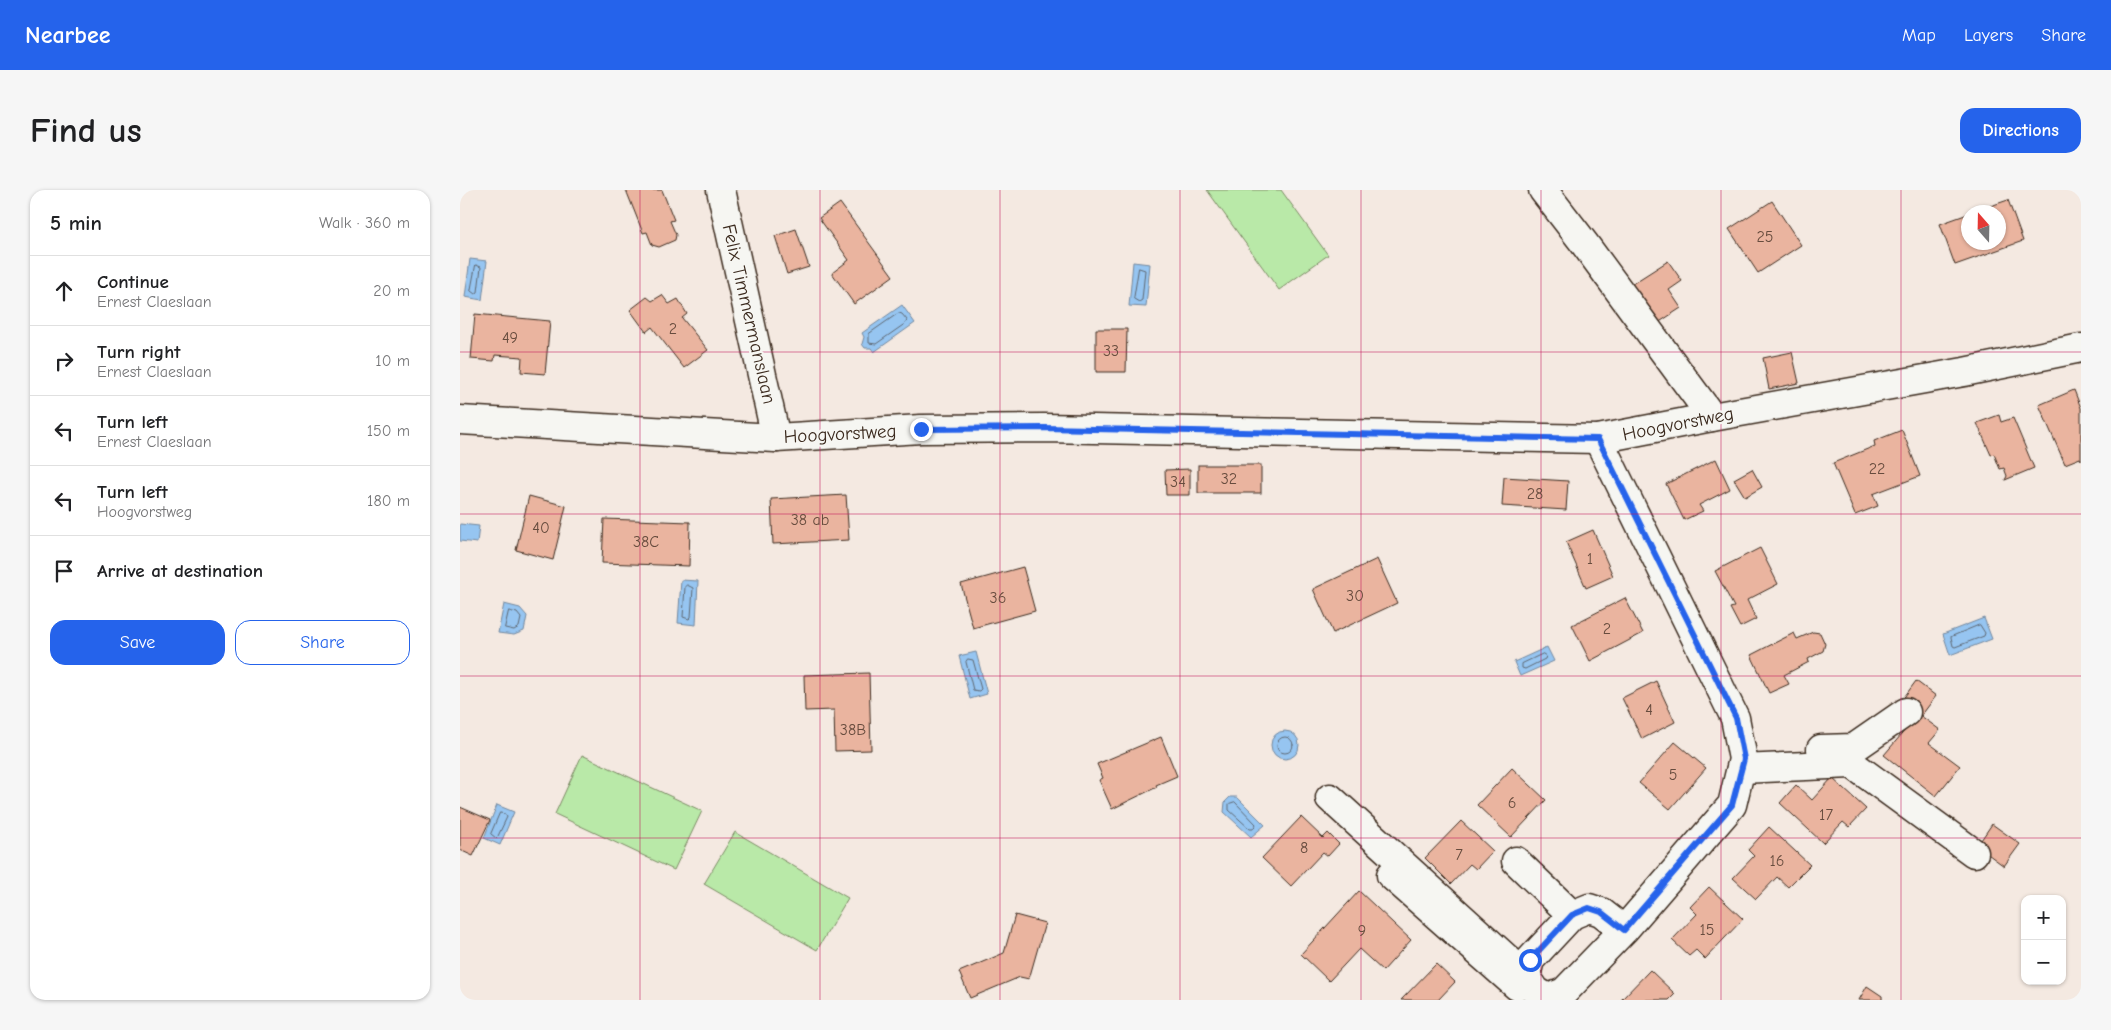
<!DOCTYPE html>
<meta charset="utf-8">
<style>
body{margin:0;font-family:"Comic Neue",sans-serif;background:#f6f6f6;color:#202124}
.controls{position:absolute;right:15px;bottom:15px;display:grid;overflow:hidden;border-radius:10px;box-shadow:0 1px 4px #0004}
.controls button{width:45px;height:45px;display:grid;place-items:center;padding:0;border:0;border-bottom:1px solid #e0e0e0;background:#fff;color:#202124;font:25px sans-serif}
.compass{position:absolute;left:1501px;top:15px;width:45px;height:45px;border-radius:50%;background:#fff;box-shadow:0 1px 4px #0004;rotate:340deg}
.stop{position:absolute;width:15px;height:15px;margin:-11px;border:4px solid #2563eb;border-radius:50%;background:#fff}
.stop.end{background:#2563eb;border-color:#fff;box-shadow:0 1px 5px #0008}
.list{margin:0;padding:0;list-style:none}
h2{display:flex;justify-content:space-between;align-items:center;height:65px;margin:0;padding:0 20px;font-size:21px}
h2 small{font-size:16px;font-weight:400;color:#757577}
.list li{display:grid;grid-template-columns:32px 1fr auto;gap:15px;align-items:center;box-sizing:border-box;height:70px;padding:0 20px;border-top:1px solid #e0e0e0}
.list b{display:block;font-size:19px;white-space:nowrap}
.list p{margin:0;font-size:16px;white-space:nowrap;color:#757577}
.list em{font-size:16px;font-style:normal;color:#757577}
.actions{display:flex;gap:10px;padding:15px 20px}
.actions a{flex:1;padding:11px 0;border:1px solid #2563eb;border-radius:15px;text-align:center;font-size:18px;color:#2563eb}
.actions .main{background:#2563eb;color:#fff}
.icon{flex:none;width:28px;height:28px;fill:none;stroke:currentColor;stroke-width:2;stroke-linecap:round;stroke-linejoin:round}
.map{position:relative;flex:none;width:1621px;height:810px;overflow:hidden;border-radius:15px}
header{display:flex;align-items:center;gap:30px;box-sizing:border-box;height:70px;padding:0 25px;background:#2563eb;color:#fff}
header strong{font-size:24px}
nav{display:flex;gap:28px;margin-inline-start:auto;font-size:18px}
.intro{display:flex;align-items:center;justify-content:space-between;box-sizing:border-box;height:120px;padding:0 30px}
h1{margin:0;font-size:35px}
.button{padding:12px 22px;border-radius:15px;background:#2563eb;color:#fff;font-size:18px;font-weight:700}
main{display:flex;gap:30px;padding:0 30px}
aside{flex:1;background:#fff;border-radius:15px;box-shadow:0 1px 4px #0004}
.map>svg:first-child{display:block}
</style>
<header>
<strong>Nearbee</strong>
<nav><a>Map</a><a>Layers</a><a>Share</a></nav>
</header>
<div class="intro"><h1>Find us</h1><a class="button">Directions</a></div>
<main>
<aside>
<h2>5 min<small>Walk · 360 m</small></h2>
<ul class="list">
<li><svg class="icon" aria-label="ahead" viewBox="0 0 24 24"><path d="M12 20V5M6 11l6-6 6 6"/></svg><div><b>Continue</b><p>Ernest Claeslaan</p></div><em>20 m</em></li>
<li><svg class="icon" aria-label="right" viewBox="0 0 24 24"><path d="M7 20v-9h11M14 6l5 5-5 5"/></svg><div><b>Turn right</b><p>Ernest Claeslaan</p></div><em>10 m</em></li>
<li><svg class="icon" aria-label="left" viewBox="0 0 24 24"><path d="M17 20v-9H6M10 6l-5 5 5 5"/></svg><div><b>Turn left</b><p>Ernest Claeslaan</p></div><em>150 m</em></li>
<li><svg class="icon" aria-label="left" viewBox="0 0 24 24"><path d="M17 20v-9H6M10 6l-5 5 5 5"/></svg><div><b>Turn left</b><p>Hoogvorstweg</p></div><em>180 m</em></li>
<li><svg class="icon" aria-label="arrive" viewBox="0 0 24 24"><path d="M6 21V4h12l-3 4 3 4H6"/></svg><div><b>Arrive at destination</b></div></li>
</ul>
<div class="actions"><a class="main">Save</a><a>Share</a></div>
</aside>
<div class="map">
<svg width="1621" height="810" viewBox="0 0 1621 810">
<rect width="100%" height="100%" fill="#f4e9e1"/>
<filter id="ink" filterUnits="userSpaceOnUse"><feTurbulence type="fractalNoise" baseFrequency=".02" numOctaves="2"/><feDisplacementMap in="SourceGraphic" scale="10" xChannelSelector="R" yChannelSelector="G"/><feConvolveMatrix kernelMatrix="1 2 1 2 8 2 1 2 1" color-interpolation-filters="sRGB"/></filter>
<g filter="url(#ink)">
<g fill="#b9e9a8" stroke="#7a8a63">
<polygon points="747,0 821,0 868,65 819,100"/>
<polygon points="122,565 242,621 214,680 95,624"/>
<polygon points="275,642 388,708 357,760 244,694"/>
</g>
<g fill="#96c5f1" stroke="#72879d">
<polygon points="10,69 27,71 22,110 5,107"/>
<polygon points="673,72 690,74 686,117 669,116"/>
<polygon points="442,115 455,133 414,162 411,158 405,158 402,154 404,147 402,143"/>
<polygon points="0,334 19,336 17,353 0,351"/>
<polygon points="221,390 238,391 236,435 218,433"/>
<polygon points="44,414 60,418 67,426 64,441 54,445 38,443"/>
<polygon points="1524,428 1532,449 1490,465 1483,444"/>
<polygon points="1087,457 1094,471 1060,486 1054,472"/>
<polygon points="516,462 527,504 510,509 499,466"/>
<circle cx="825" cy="555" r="14"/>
<polygon points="770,607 777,607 805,635 791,647 764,622 765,612"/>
<polygon points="37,615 54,622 40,655 24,648"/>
</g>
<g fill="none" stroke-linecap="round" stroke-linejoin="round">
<g stroke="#5f6872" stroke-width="1">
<polygon points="16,75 21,77 18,102 15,104 11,101"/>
<polygon points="679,78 685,80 682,110 679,112 674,109"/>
<polygon points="439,123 442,124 447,130 446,133 416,154 409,153 409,144"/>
<polygon points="227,395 233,398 231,427 229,429 223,427 225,397"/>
<polygon points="49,421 57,423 61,428 59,437 54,440 45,438"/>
<polygon points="1520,435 1525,443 1524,446 1495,457 1493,456 1491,447"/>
<polygon points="1083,464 1086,466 1085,469 1065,479 1062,478 1062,474"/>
<polygon points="508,469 513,470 521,499 519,501 513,500 506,472"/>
<circle cx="825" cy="555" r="8"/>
<polygon points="775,612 796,634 793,639 790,639 769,620 769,614"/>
<polygon points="40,623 45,624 47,627 38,646 36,648 31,644"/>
</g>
</g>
<g fill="#eab49f" stroke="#3b2a1e">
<polygon points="166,0 202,0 214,30 210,31 216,45 215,50 199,57 192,55 187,42 183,43"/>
<polygon points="1548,10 1563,51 1495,75 1480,34 1508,24 1508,52 1538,52 1538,22 1513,22"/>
<polygon points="1312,11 1341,55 1298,83 1269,39"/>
<polygon points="380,13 433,86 394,114 372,83 389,70 359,28"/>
<polygon points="336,39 349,77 327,84 315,46"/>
<polygon points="1208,71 1222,91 1209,100 1221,118 1198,133 1172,94"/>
<polygon points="202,105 209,114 218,109 227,124 222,128 248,160 224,178 192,137 186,142 170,120 187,107 192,111"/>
<polygon points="15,124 90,131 85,184 61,182 62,167 35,165 34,171 11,169"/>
<polygon points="636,139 667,139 666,182 636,182"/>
<polygon points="1332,162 1339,193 1309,199 1303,168"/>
<polygon points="1614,200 1621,218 1621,270 1620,268 1605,274 1579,215"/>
<polygon points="1539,225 1541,232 1553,228 1574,278 1545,290 1547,286 1544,278 1540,279 1534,264 1531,265 1517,233"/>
<polygon points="1442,240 1460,286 1413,304 1418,316 1395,325 1373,273 1415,256 1414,251"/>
<polygon points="1256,269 1270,299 1239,315 1243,321 1224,330 1206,294"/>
<rect x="738" y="275" width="63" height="28"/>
<polygon points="730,279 730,305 706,305 705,280"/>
<polygon points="1292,279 1302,297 1285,307 1274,289"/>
<polygon points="1044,287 1108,291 1106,320 1042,316"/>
<polygon points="386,305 389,350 313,354 311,309"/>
<polygon points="69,306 106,316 93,370 56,360"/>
<polygon points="144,329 230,332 229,376 142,373"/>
<polygon points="1133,340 1153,386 1126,398 1106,352"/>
<polygon points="1300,358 1318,394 1287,410 1296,429 1280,437 1270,418 1274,417 1255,381"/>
<polygon points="917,369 937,413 873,443 853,399"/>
<polygon points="563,377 575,421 513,438 501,394"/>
<polygon points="1165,408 1183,443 1130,471 1112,435"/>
<polygon points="1353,442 1360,443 1365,454 1363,461 1348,469 1349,472 1324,485 1329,494 1309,503 1291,465 1334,443 1337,449"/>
<polygon points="409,483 411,560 375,561 374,520 345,521 344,485"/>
<polygon points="1196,491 1215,532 1182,549 1162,508"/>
<polygon points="1456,491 1476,506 1461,526 1480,540 1469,553 1500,576 1476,606 1424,565 1459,524 1442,510"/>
<polygon points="701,547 717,586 696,595 697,597 652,619 639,590 643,588 637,574"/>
<polygon points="1215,552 1246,578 1210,619 1179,593"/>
<polygon points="1052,578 1086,610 1051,647 1017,615"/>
<polygon points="1372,588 1406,619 1389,637 1383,632 1363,653 1320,613 1336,595 1352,610"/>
<polygon points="0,617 30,630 13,666 0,660"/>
<polygon points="841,627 863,648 868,643 879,654 868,666 863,662 831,696 802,668"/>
<polygon points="1001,631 1033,661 1016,679 1010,674 991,694 965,668"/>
<polygon points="1532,634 1560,654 1544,676 1517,656"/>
<polygon points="1309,637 1350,675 1328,697 1317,687 1296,709 1273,688 1294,666 1288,660"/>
<polygon points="1249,697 1283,729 1245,769 1236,760 1229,766 1212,750 1237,724 1230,717"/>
<polygon points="899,701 951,750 923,781 899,759 869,791 841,764"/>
<polygon points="555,725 585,733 569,789 560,787 510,808 499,782 544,763"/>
<polygon points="976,774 995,792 978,810 941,810"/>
<polygon points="1190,780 1215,804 1209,810 1161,810"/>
<polygon points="1407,796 1422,806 1422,810 1399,810"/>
</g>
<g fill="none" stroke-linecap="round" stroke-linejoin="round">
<g stroke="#3b2a1e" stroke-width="31">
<g id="minor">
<polyline points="261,0 316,248"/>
<polyline points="1083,0 1124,53 1252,227"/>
<polyline points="0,230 316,248 461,239 584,238 1138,249 1252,227 1504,182 1621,158"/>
<polyline points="1138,249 1275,528 1283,569 1272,615 1164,740 1104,802 1088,808 1076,801 1066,786 1070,770 1112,725 1129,718 1141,722 1164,740"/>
<polyline points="1361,559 1394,558 1446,522"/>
<polyline points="1281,579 1392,574 1514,663"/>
<polyline points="870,608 1066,786 1057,796 931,685"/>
<polyline points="1056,671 1112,725"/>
</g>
</g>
<use href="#minor" stroke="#f6f6f2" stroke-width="28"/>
</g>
</g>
<g fill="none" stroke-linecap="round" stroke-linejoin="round" filter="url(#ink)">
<polyline stroke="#2563eb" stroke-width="6" points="461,239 584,238 1138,249 1276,528 1284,569 1272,615 1164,740 1141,722 1129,718 1112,725 1070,770"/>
</g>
<path fill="none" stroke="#c2185b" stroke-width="1" stroke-opacity="0.55" d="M180,0V810M360,0V810M540,0V810M720,0V810M901,0V810M1081,0V810M1261,0V810M1441,0V810M0,162H1621M0,324H1621M0,486H1621M0,648H1621"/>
<g text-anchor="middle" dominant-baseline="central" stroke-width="4.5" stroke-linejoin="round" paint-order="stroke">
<g font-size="16" fill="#674c3e">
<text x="1305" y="47">25</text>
<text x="213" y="139">2</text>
<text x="50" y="148">49</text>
<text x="651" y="161">33</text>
<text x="1417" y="279">22</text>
<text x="769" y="289">32</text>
<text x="718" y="292">34</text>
<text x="1075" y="304">28</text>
<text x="350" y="330">38 ab</text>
<text x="81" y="338">40</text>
<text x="186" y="352">38C</text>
<text x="1130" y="369">1</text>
<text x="895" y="406">30</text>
<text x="538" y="408">36</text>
<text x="1147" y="439">2</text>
<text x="1189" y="520">4</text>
<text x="393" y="540">38B</text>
<text x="1213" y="585">5</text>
<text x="1052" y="613">6</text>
<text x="1366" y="625">17</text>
<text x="844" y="658">8</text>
<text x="999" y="665">7</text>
<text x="1317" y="671">16</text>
<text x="1247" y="740">15</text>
<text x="902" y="741">9</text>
</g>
<g font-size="19" fill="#3b2a1e" stroke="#f6f6f2">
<text transform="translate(289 124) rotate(77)">Felix Timmermanslaan</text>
<text transform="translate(1218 234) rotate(-11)">Hoogvorstweg</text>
<text transform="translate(380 244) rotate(-3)">Hoogvorstweg</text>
</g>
</g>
</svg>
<div class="controls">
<button>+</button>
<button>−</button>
</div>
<svg class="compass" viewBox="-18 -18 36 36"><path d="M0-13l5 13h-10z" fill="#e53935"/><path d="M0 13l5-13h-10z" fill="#757577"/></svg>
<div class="stop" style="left:1070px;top:770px"></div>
<div class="stop end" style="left:461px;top:239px"></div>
</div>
</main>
